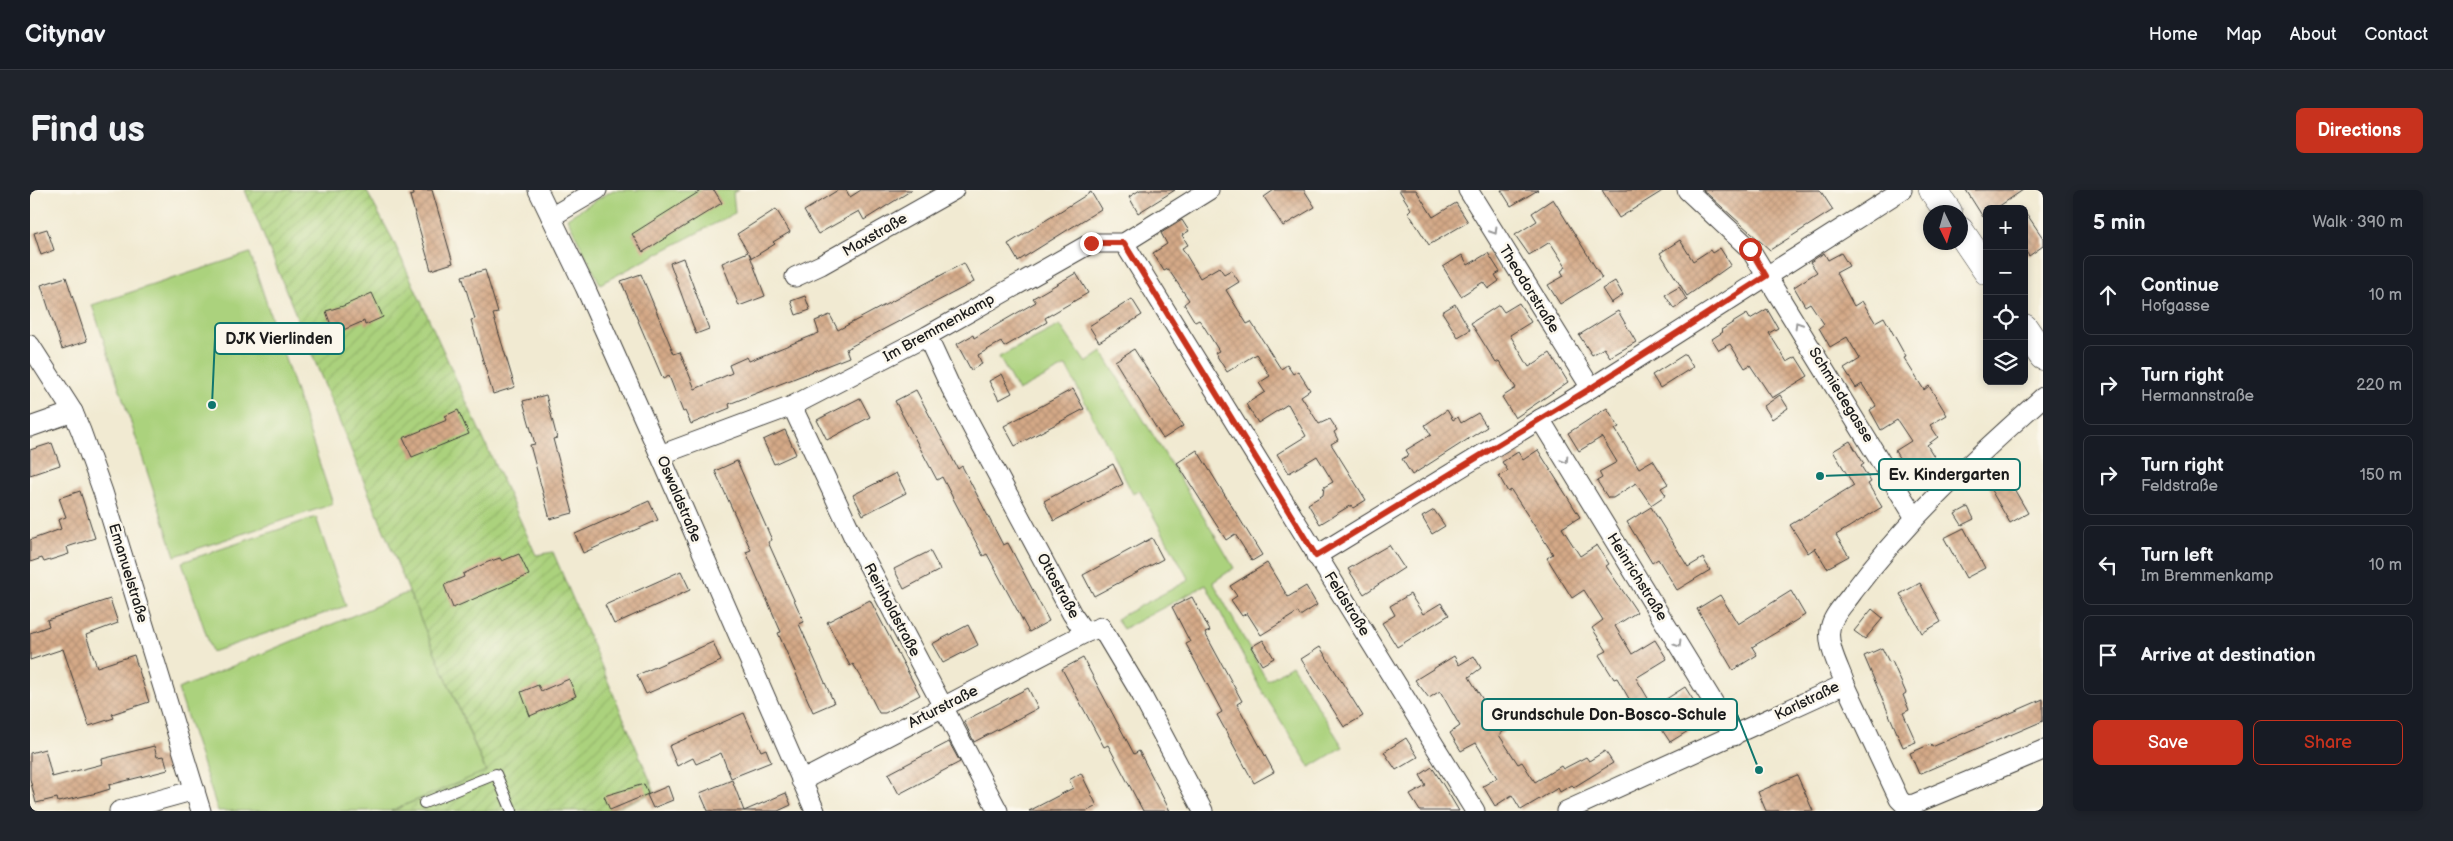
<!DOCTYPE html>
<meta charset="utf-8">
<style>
body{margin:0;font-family:"Balsamiq Sans",sans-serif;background:#20242c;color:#f1f3f6}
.controls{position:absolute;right:15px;top:15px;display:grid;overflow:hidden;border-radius:8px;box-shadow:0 2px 8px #0003}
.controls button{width:45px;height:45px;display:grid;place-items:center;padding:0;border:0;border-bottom:1px solid #363941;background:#171b24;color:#f1f3f6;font:25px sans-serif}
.compass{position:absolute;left:1893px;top:15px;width:45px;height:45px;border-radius:50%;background:#171b24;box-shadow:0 2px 8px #0003;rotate:175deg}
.stop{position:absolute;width:15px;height:15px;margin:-11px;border:4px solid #c8321e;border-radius:50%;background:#fff}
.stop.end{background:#c8321e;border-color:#fff;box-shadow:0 1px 5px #0008}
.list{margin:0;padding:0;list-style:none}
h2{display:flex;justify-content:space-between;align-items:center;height:65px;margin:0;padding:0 20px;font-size:21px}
h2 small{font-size:16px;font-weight:400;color:#9ea1a6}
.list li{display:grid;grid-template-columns:32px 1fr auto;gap:15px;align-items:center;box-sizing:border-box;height:80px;margin:0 10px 10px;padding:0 10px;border:1px solid #363941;border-radius:8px}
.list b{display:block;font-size:19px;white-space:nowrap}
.list p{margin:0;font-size:16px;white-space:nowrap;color:#9ea1a6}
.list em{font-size:16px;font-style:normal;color:#9ea1a6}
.actions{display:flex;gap:10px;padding:15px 20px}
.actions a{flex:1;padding:11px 0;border:1px solid #c8321e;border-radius:8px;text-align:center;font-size:18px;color:#c8321e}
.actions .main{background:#c8321e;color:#fff}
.icon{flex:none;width:28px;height:28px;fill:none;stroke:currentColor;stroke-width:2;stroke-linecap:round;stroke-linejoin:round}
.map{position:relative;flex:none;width:2013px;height:621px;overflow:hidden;border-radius:8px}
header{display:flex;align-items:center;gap:30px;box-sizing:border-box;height:70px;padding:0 25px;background:#171b24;border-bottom:1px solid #363941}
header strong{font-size:24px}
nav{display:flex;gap:28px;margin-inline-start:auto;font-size:18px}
.intro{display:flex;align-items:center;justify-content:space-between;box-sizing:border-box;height:120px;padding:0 30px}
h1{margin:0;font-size:35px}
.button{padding:12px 22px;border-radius:8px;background:#c8321e;color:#fff;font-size:18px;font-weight:700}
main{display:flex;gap:30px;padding:0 30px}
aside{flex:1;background:#171b24;border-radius:8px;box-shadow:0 2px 8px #0003}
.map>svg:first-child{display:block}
</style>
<header>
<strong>Citynav</strong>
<nav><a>Home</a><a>Map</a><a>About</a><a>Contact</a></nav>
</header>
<div class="intro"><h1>Find us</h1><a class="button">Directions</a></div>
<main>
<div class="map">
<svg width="2013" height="621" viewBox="0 0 2013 621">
<defs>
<pattern id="garden-furrows" width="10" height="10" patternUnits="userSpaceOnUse" patternTransform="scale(1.25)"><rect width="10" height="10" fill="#abd27d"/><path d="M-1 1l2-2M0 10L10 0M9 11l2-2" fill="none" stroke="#93b46b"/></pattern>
<pattern id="building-cross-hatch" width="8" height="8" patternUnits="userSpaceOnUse" patternTransform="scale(1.25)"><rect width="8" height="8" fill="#d4a987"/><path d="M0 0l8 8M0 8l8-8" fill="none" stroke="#b59174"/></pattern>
</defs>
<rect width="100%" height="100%" fill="#fbf7ec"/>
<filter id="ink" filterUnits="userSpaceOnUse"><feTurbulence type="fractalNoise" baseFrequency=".02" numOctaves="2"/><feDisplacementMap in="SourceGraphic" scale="10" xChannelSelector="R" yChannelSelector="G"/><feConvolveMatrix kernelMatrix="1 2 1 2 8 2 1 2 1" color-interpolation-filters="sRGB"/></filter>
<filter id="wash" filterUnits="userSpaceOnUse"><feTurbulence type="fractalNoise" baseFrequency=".0096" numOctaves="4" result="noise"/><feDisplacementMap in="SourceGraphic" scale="20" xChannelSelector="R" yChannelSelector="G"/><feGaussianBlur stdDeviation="1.12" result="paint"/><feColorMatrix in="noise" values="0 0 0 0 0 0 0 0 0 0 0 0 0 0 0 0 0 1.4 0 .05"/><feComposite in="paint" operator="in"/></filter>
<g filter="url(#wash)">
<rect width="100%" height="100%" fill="#f1ead2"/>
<g fill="#abd27d" stroke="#64774c">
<polygon points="583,0 708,0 703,3 705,23 570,94 537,28"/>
<polygon points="220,63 303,314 145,366 62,115"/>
<polygon points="1030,135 1056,173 1072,162 1190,354 1204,378 1183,392 1237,491 1262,475 1313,557 1280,577 1229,496 1176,395 1093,439 1086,429 1159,390 1109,300 1103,304 1036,176 988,201 969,167"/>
<polygon points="286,327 316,416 182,462 152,372"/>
<polygon points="379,402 456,582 360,621 188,621 148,499"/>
</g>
<polygon fill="url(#garden-furrows)" stroke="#64774c" points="215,0 336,0 363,50 506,365 523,362 625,602 578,621 361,621 456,581 379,402"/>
<g id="blocks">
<g fill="url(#building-cross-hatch)">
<polygon points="383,0 402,0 423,73 401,80 380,6 384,5"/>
<polygon points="672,0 684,0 692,13 613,62 602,44"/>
<polygon points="808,0 816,0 820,7 831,0 882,0 834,30 829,21 788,44 774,21"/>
<polygon points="1110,0 1145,0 1108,23 1099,7"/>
<polygon points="1244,0 1274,0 1285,17 1253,36 1234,7"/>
<polygon points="1369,0 1386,0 1403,27 1426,13 1438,32 1399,55 1378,22 1381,19"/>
<polygon points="1471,0 1508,0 1481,16"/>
<polygon points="1572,0 1634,0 1589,28"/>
<polygon points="1673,0 1790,0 1803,20 1740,60"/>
<polygon points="1936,0 1993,0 1965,19 1957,19 1957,24 1953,27"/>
<polygon points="1061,2 1071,19 988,71 978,54"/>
<polygon points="1523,9 1572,88 1530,114 1518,95 1534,86 1531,81 1536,77 1520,52 1499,65 1485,45 1507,31 1502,23"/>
<polygon points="746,19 760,42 743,52 745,54 722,68 719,63 735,106 709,116 692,73 718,62 707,44"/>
<polygon points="1994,20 2013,48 2013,56 1999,66 1994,59"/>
<polygon points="1152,30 1159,41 1152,45 1158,55 1152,58 1170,88 1189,77 1194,84 1201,80 1209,92 1196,100 1217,134 1221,132 1251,179 1257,175 1263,184 1268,181 1280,200 1271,206 1289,234 1300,229 1307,240 1304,242 1308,250 1301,254 1336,310 1323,318 1321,315 1290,334 1278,314 1293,305 1294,297 1303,292 1287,266 1259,283 1247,264 1276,246 1258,214 1228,233 1216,214 1235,202 1229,193 1240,186 1226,164 1197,182 1185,163 1189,161 1173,135 1169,130 1165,132 1154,114 1159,110 1138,79 1134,81 1123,63 1137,54 1131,43"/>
<polygon points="17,39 24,60 11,65 4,43"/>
<polygon points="1650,50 1663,71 1680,60 1682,63 1690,58 1701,75 1657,106 1630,63"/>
<polygon points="1458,63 1470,82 1465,85 1469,91 1458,99 1453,92 1431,106 1413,77 1432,65 1438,75"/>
<polygon points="1794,63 1798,70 1811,63 1819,76 1806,83 1824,116 1832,111 1845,132 1854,127 1876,167 1874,168 1894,200 1899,196 1917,225 1900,235 1908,247 1897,255 1913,281 1896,296 1891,289 1884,293 1865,261 1881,251 1867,230 1851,240 1840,220 1846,216 1832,194 1826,198 1814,179 1830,169 1817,147 1800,157 1789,138 1794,134 1780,113 1775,116 1764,97 1787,82 1780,72"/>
<polygon points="653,68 679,139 666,144 640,73"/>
<polygon points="934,73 944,92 816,159 819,167 699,214 700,218 661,234 655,221 653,222 639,186 633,189 591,91 611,84 644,164 650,162 665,199 702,183 699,175 717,167 719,171 789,143 785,131 800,125 808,140"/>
<polygon points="455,80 468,123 463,124 485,197 463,204 441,130 445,129 432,86"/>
<polygon points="1046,83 1058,103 1015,128 1017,132 974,157 971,152 948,165 952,174 941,180 927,154 943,145 944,148 1006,112 1003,108"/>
<polygon points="36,87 57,151 32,159 11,95"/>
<polygon points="1585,91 1593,105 1581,113 1572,99"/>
<polygon points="1649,97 1657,110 1644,119 1635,105"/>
<polygon points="342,103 353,127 335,135 334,131 304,144 296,121 313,116"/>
<polygon points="775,106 780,120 766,125 761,111"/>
<polygon points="1102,109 1112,125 1069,152 1059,136"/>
<polygon points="1489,113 1501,132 1480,145 1499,177 1520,163 1538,192 1485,228 1472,207 1486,198 1469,171 1466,173 1441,133 1469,115 1474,122"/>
<polygon points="1425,114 1440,140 1428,147 1412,122"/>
<polygon points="1737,119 1748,138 1739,143 1757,172 1766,167 1778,186 1742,208 1720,175 1715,178 1700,154 1689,160 1682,149 1693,142 1691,140 1717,124 1720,129"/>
<polygon points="1588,121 1606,152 1580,167 1574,158 1562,165 1549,145"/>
<polygon points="1104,159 1153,236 1133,249 1085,171"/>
<polygon points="1655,164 1663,177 1630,198 1622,185"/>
<polygon points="972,184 982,203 969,210 959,191"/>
<polygon points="1043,199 1054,219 985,256 974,236"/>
<polygon points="886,200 928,279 932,276 973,355 978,353 1019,431 999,442 957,364 953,366 912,287 907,290 865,211"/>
<polygon points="516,205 527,248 523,249 543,323 520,329 500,255 505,254 493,211"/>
<polygon points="1750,205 1758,218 1742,229 1734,216"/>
<polygon points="830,208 840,227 797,250 787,230"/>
<polygon points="1577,218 1589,237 1585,239 1609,278 1623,270 1638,294 1631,298 1636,305 1621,315 1606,293 1583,308 1578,308 1567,291 1572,288 1569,282 1587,272 1572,247 1549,261 1538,243"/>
<polygon points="428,220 439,244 382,267 373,248 417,230 415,226"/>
<polygon points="1417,220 1423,230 1428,227 1431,233 1448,223 1457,237 1382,285 1372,269 1379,265 1376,260 1401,245 1395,235"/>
<polygon points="755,240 766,264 744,274 733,250"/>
<polygon points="1820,251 1834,274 1831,276 1841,292 1838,294 1852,317 1806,345 1819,366 1797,378 1785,358 1778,363 1760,335 1824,296 1803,261"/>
<polygon points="22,253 30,275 0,285 0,260"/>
<polygon points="1167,260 1232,365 1222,371 1205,344 1196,350 1147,273"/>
<polygon points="1508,260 1550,327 1532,338 1550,366 1567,355 1579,374 1576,376 1607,422 1585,436 1602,464 1625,450 1637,469 1606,488 1619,510 1605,519 1587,488 1584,489 1569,465 1577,461 1562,438 1573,430 1554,400 1542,408 1517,368 1523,364 1481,300 1478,302 1469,286 1478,281 1472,272 1488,262 1493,270"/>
<polygon points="707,271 742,350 738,352 774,432 769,434 804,513 783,522 748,443 751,442 716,362 721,360 685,281"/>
<polygon points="1083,274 1093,294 1024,331 1014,311"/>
<polygon points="866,283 876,303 833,325 823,305"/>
<polygon points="1976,285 1998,323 1980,333 1958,295"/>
<polygon points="50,301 65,348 37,357 39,364 14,372 12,368 0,372 0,350 31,339 28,330 36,327 29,308"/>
<polygon points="619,311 628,330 553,363 545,344"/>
<polygon points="1621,317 1658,377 1673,368 1680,380 1647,400 1628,369 1622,373 1597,332"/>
<polygon points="1938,317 1944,329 1932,335 1925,324"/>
<polygon points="1404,320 1415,336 1402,344 1392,327"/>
<polygon points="1934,338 1955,378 1936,388 1914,348"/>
<polygon points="1122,348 1133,369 1064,406 1053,385"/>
<polygon points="1359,355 1374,378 1334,404 1318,379"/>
<polygon points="900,361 910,380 874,399 864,379"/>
<polygon points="489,364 499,385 423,418 414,395 434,387 433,384 458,372 470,368 472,371"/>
<polygon points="1237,373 1258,407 1276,396 1287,415 1270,426 1268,422 1231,445 1217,423 1212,426 1201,410 1207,406 1200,396"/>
<polygon points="651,381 660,400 584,434 575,415"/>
<polygon points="1890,393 1911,432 1892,443 1870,404"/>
<polygon points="1761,401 1775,425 1722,457 1727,465 1703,480 1667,419 1690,405 1708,434"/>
<polygon points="1380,404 1393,424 1411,413 1419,425 1367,457 1352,433 1365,425 1360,416"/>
<polygon points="1162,407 1180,441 1175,443 1212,511 1207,514 1244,582 1224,593 1187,525 1192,522 1156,454 1160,452 1142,417"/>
<polygon points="80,409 88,433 56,445 67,477 104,465 119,512 82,524 84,528 59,536 33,459 0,470 0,443 19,436 17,430"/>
<polygon points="840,410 890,505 855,523 849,523 830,485 823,474 820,476 797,432"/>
<polygon points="1842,419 1853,428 1835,449 1824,441"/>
<polygon points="938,435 948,455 913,473 902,454"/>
<polygon points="1233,450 1244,468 1232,475 1221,457"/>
<polygon points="683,452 691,471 616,504 607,485"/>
<polygon points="1290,457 1333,526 1314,537 1271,469"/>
<polygon points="1852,458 1859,472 1862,471 1876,503 1873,505 1879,520 1873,523 1886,552 1873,557 1834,466"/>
<polygon points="1424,466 1429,475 1444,466 1451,478 1439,487 1464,528 1466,527 1474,541 1469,545 1488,574 1492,572 1505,592 1531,576 1533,579 1556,567 1559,571 1575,561 1583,573 1544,597 1542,595 1530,602 1528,598 1491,620 1482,605 1465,616 1453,596 1467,588 1446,553 1431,561 1420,543 1430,536 1410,501 1399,508 1385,490"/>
<polygon points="1053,468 1104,564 1109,561 1140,621 1113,621 1078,555 1074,557 1032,479"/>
<polygon points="539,489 546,506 500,526 491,502 508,495 511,501"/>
<polygon points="1655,497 1667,516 1660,521 1668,535 1640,552 1619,520"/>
<polygon points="998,498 1008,518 944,552 934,531"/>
<polygon points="2013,509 2013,531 1889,584 1880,563 1901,554 1902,557"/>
<polygon points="714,523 731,561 736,559 741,572 701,588 691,563 666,574 663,568 647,576 639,556"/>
<polygon points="1376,548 1388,567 1366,580 1354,562"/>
<polygon points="919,552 930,572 869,604 858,584"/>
<polygon points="124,556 127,567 134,566 138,580 79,595 80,599 67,603 28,612 27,608 6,613 0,589 0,563 15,559 22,587 73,574 72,569"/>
<polygon points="1402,577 1420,606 1429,621 1390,621 1380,605 1396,596 1390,585"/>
<polygon points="1051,583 1067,616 1057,621 999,621 1043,598 1039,590"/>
<polygon points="1767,585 1783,621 1736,621 1728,602"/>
<polygon points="702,590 714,621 756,603 761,615 748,621 678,621 670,603"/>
<polygon points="614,594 618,604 580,620 574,606"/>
<polygon points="638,596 643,610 623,618 617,605"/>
</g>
</g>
</g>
<g filter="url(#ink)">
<use href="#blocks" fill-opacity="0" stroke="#3c3b37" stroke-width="1"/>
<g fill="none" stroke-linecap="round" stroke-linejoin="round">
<g stroke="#3c3b37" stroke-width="12">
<polyline id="lane" points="394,613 466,584 482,621"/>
</g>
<g stroke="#3c3b37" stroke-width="21">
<g id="street">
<polyline points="508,0 555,97 630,265 785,621"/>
<polyline points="1438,0 1561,198"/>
<polyline points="1657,0 1720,59 1884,326"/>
<polyline points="521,27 567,0"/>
<polyline points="1094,53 1445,621"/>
<polyline points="765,87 791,75 924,0"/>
<polyline points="897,146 921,198 1042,424 1055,443 1071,437 1111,504 1173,621"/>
<polyline points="0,155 43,222 51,241 73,302 171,621"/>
<polyline points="762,216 823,346 968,621"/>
<polyline points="1510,229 1704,546"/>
<polyline points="0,237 43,222"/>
<polyline points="630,265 762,216 897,146 1061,53 1094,53 1179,0"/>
<polyline points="1286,366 1561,198 1872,0"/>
<polyline points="1815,494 1869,609 1875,615 1884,614 2013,560"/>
<polyline points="771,591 1055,443"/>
<polyline points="89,621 165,600"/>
<path d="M1536,621L1815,494C1810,479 1797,456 1800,440C1801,426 1816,413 1823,402C1879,327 1944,269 2013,207"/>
</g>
</g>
<g stroke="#3c3b37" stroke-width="29">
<g id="secondary">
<polyline points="1903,0 1918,22"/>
<polyline points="1930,41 1957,81"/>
<polyline points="1994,138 2013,166"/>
</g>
</g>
<use href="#lane" stroke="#fff" stroke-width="10"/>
<use href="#street" stroke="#fff" stroke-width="19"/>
<use href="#secondary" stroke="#fff" stroke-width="28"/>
</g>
<defs><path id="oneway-chevron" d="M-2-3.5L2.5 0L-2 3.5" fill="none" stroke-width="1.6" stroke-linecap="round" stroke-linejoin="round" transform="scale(1.25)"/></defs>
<g stroke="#999">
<use href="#oneway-chevron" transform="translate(1464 41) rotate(58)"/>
<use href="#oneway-chevron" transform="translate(1768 135) rotate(-122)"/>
<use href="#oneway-chevron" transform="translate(1535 270) rotate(58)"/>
<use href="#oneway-chevron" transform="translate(1648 454) rotate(58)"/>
</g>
</g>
<g fill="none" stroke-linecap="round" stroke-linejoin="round" filter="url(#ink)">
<polyline stroke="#c8321e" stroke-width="6" points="1061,53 1094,53 1286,366 1561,198 1736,86 1720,59"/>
</g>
<g text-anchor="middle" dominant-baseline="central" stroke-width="5" stroke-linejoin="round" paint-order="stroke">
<g font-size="15" fill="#1c1c1c" stroke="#fbf7ec">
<text transform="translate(845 45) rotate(-30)">Maxstraße</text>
<text transform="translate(1499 99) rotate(58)">Theodorstraße</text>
<text transform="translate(909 138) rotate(-29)">Im Bremmenkamp</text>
<text transform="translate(1811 205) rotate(58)">Schmiedegasse</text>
<text transform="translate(649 309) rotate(67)">Oswaldstraße</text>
<text transform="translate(98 383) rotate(73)">Emanuelstraße</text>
<text transform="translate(1607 387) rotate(58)">Heinrichstraße</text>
<text transform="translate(1028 396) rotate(61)">Ottostraße</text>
<text transform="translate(1317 414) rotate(58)">Feldstraße</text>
<text transform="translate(862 420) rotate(62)">Reinholdstraße</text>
<text transform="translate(1777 511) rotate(-26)">Karlstraße</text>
<text transform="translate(913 517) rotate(-27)">Arturstraße</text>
</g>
</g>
<path fill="none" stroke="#0f766e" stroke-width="2" d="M182 215L185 148M1790 286L1849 284M1729 580L1707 524"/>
<g fill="#0f766e" stroke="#fbf7ec" stroke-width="2">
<circle cx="182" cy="215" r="5"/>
<circle cx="1790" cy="286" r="5"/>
<circle cx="1729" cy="580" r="5"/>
</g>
<g fill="#fbf7ec" stroke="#0f766e" stroke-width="2">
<rect x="185" y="133" width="129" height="31" rx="5"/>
<rect x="1849" y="269" width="141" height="31" rx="5"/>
<rect x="1452" y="509" width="255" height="31" rx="5"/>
</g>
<g font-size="16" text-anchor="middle" font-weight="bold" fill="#1c1c1c">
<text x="249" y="154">DJK Vierlinden</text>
<text x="1919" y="290">Ev. Kindergarten</text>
<text x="1579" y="530">Grundschule Don-Bosco-Schule</text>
</g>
</svg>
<div class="controls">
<button>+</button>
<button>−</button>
<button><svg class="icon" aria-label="locate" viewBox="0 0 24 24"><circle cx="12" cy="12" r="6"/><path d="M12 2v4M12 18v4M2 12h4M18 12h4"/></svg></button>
<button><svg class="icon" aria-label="layers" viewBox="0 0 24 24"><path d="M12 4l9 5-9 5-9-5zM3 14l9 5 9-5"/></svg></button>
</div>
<svg class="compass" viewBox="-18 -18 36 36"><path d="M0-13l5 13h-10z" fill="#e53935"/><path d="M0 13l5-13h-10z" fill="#9ea1a6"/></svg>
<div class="stop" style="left:1720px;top:59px"></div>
<div class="stop end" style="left:1061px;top:53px"></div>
</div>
<aside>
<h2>5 min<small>Walk · 390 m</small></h2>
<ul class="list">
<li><svg class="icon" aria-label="ahead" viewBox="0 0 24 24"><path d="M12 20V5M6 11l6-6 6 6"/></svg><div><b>Continue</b><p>Hofgasse</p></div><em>10 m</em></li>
<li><svg class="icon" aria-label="right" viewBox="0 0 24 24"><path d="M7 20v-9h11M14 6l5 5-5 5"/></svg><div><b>Turn right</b><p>Hermannstraße</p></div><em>220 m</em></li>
<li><svg class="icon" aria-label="right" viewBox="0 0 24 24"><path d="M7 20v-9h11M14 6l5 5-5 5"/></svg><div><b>Turn right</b><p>Feldstraße</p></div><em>150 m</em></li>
<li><svg class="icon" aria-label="left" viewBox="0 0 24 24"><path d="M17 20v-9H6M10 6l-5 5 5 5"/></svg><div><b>Turn left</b><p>Im Bremmenkamp</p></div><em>10 m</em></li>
<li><svg class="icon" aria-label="arrive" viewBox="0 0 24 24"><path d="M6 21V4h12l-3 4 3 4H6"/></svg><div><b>Arrive at destination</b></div></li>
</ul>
<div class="actions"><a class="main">Save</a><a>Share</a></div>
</aside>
</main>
